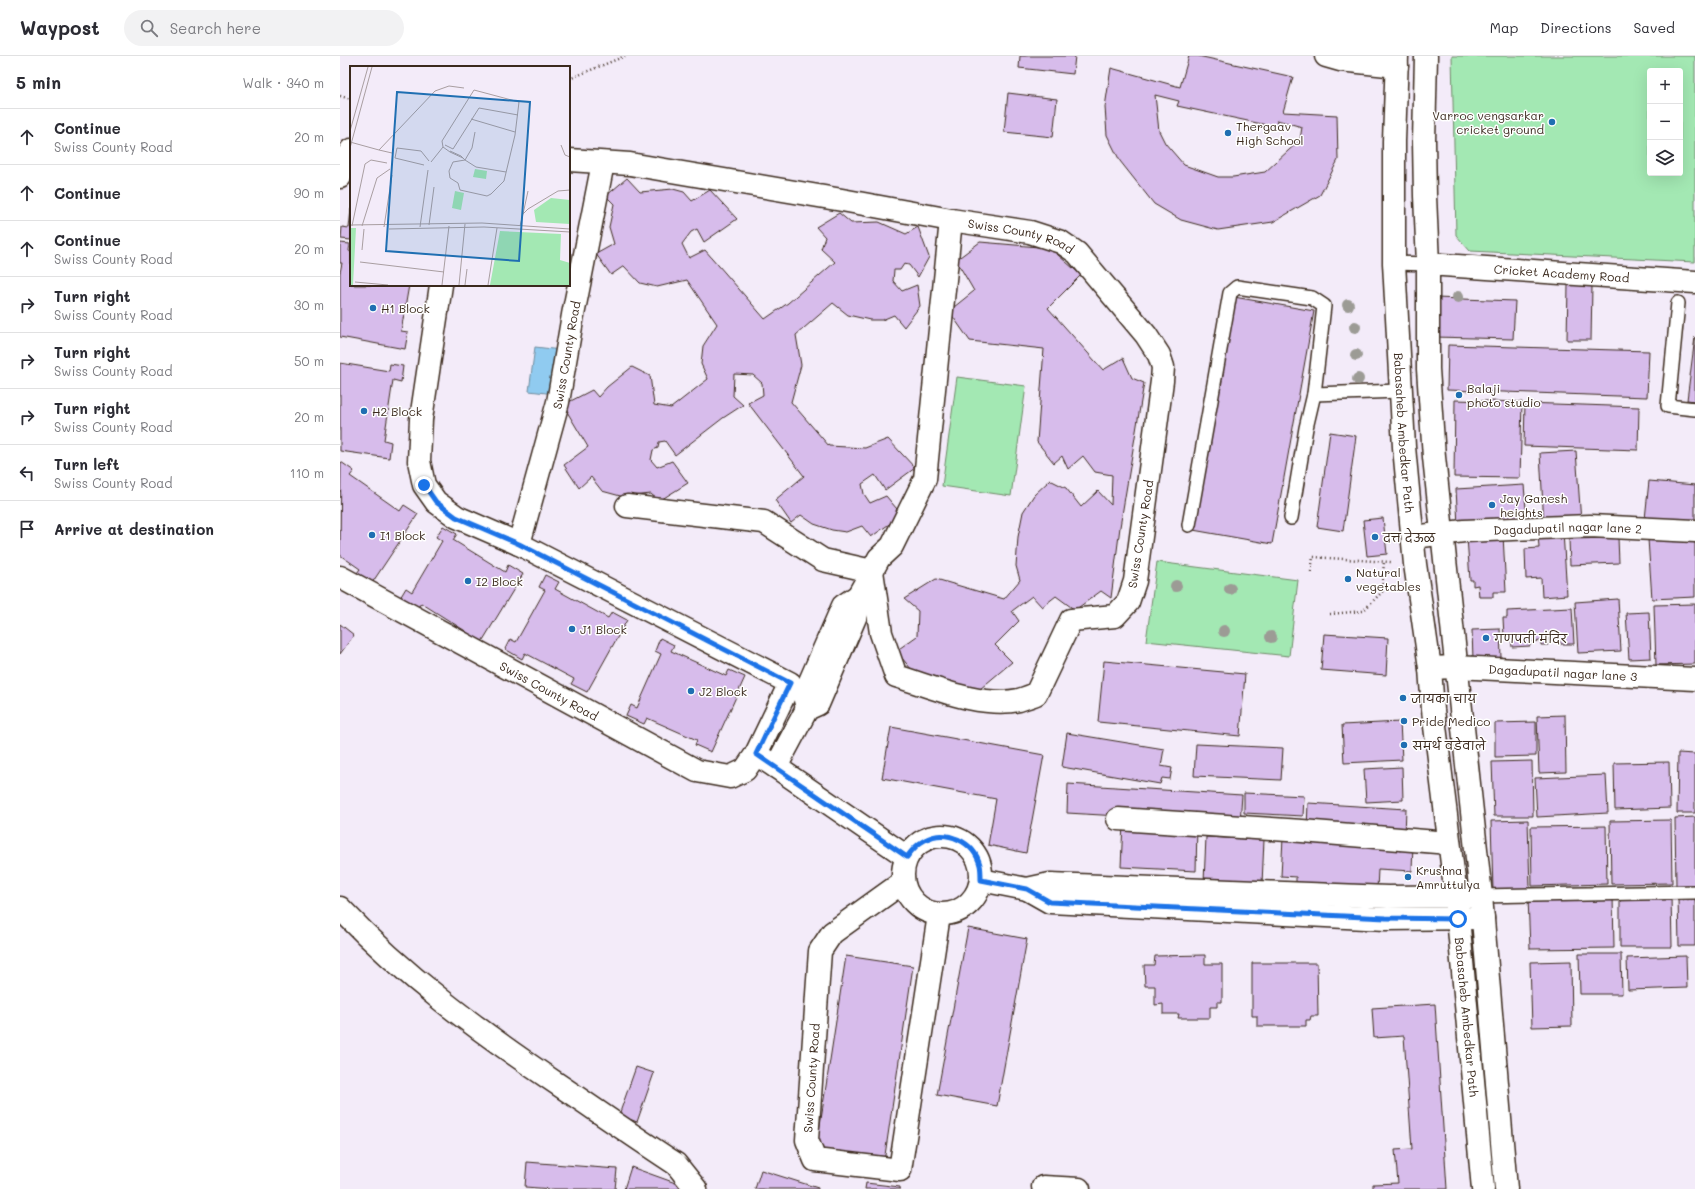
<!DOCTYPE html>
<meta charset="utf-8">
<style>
body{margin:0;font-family:Mali,"Playpen Sans Deva",sans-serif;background:#f2f2f3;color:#2b2b33}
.controls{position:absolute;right:12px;top:12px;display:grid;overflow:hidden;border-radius:4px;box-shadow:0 4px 16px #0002}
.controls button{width:36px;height:36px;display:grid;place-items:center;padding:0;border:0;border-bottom:1px solid #e1e1e2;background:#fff;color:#2b2b33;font:20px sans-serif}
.stop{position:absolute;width:12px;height:12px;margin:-9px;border:3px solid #1a73e8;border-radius:50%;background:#fff}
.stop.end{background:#1a73e8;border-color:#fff;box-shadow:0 1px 4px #0008}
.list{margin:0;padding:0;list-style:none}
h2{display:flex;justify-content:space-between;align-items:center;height:52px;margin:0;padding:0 16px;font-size:17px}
h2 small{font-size:13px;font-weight:400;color:#7c7c81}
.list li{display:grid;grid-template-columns:26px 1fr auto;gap:12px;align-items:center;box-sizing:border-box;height:56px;padding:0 16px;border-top:1px solid #e1e1e2}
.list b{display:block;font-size:15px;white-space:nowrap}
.list p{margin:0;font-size:13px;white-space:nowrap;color:#7c7c81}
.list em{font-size:13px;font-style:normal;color:#7c7c81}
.icon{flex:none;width:22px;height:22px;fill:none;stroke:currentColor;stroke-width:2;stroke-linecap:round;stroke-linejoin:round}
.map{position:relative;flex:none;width:1355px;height:1133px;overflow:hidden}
header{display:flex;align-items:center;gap:24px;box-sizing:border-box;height:56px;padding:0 20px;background:#fff;border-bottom:1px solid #e1e1e2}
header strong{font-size:19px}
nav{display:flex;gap:22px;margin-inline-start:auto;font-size:14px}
.search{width:280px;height:36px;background:#f2f2f3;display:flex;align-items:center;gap:10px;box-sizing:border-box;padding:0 14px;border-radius:22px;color:#7c7c81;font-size:15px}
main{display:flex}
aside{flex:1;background:#fff}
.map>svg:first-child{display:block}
</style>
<header>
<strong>Waypost</strong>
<div class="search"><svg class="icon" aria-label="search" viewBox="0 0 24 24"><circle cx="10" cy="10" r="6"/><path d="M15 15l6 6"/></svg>Search here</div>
<nav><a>Map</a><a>Directions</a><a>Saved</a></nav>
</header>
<main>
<aside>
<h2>5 min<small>Walk · 340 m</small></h2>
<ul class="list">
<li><svg class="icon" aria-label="ahead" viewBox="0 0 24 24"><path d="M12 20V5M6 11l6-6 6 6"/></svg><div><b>Continue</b><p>Swiss County Road</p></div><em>20 m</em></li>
<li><svg class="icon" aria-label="ahead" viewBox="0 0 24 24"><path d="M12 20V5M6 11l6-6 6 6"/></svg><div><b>Continue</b></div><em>90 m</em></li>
<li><svg class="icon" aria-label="ahead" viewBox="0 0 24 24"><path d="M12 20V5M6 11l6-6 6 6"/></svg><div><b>Continue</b><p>Swiss County Road</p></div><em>20 m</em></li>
<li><svg class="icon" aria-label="right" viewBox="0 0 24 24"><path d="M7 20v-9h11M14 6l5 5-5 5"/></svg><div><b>Turn right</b><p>Swiss County Road</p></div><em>30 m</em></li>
<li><svg class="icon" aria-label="right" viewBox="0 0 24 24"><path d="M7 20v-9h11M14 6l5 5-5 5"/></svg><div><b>Turn right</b><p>Swiss County Road</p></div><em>50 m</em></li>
<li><svg class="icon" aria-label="right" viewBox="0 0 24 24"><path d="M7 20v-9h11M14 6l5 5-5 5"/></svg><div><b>Turn right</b><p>Swiss County Road</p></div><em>20 m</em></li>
<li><svg class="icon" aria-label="left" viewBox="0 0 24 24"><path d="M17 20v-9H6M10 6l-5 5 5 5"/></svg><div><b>Turn left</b><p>Swiss County Road</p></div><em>110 m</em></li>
<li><svg class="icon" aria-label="arrive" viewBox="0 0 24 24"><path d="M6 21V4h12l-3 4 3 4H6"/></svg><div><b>Arrive at destination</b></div></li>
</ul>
</aside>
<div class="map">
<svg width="1355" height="1133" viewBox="0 0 1355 1133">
<rect width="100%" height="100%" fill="#f3ebf9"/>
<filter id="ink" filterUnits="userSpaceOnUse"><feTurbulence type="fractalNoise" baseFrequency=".025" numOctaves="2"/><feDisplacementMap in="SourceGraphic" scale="8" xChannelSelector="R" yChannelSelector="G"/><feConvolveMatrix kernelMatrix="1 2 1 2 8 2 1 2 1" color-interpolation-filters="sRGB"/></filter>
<g filter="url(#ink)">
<g fill="#a3e8b3" stroke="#6f8968" fill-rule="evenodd">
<path d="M1112,0H1355V206L1130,195L1116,179ZM1310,15H1340V117H1310Z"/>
<polygon points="617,321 686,330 671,440 602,430"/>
<polygon points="817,506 958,524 949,600 806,585"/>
</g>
<polygon fill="#90cbf0" stroke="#6e8b9c" points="195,291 221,294 215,338 189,335"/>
<g fill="#d7bceb" stroke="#3b2a1e" fill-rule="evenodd">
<polygon points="680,0 735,0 733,18 679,12"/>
<path d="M849,0H858L953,21L943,56L997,59L998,104L980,139L933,166L878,174L841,164L814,148L780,105L767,79L765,51L771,12L840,31ZM815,39L839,45L837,50L936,71L937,64L962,71L960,84L925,116L893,121H878L844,109L825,87L819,75Z"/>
<polygon points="668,37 717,43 713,81 664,76"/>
<polygon points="287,122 300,136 333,133 344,136 352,145 370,134 397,163 364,186 357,173 351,176 342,188 349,202 365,194 425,263 448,247 495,206 481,193 485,181 476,171 499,157 511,167 539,166 566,178 578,171 589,201 578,221 569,209 564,208 560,214 554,214 553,225 562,235 577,229 580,250 564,271 554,259 542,264 530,264 508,259 493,247 456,279 461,309 451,346 489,390 525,392 548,383 575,412 545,434 535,419 522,428 524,438 530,447 546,440 562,459 531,481 522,470 506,476 492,474 474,468 461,459 451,467 435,444 464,420 408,347 423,339 422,327 413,319 394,318 393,340 403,349 383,362 335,399 325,385 319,386 318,392 313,394 311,404 317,411 332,405 348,427 319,445 311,438 284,441 262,435 251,421 239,432 224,409 248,391 223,349 252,334 258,341 267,331 292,311 310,320 314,349 331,352 368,323 361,308 363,290 377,268 347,224 317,231 300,227 284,210 271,219 256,198 274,188 269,171 274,148 266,140"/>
<polygon points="11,153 11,184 1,183 2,171 9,172"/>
<polygon points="640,186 710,192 741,219 708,252 763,314 783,302 792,322 804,327 780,471 771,542 761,535 735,554 716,540 702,551 692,540 672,555 679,565 655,589 672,606 640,633 602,631 577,620 556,595 577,580 578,555 564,543 596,523 664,543 680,524 676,510 678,481 683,456 694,439 710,424 726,432 741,451 758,435 771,449 772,419 755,416 743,400 728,413 722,400 714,407 697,386 704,293 630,285 609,255 634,235 616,204"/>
<polygon points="0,187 10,188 9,195 11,196 11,229 69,229 61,275 68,276 65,293 0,281 0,217 2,207 0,207"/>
<polygon points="1228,229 1252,230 1251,284 1227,284"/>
<polygon points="894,241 974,255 932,488 853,474"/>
<polygon points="1096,242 1175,245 1173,283 1095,281"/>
<polygon points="1355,281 1355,345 1347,344"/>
<polygon points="1108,289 1309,295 1307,341 1107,334"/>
<polygon points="0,307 49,315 50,308 63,310 61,326 53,324 44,384 51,386 49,402 0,395"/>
<polygon points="1115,344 1182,346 1180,422 1114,421"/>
<polygon points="1185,347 1299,351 1298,394 1184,390"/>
<polygon points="990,376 1016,380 1003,475 977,471"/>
<polygon points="1236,395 1241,466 1204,469 1200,397"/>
<polygon points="1,406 14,415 10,420 60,455 64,449 78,458 32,527 17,517 20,513 0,499"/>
<polygon points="1309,425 1355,429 1355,467 1305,463"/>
<polygon points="1184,429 1187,465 1118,469 1116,433"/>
<polygon points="1043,462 1047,498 1027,500 1023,464"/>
<polygon points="103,470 117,478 113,484 165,516 168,509 183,518 140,589 125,580 127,576 81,547 77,553 60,542 66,532 72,536 102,485 96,481"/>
<polygon points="1223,476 1227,539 1202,541 1201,522 1186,523 1185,493 1199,492 1198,478"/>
<polygon points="1163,479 1166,536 1153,536 1153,541 1139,541 1138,529 1133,530 1133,524 1130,524 1127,481"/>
<polygon points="1355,480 1355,541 1312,543 1308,483"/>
<polygon points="1278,482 1279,507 1230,509 1229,483"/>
<polygon points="205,519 219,526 215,533 268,562 272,556 287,564 247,636 231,628 234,623 185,597 182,603 165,593 170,583 176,586 205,534 199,531"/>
<polygon points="1278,543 1281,595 1238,597 1235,546"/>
<polygon points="1355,548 1355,608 1316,609 1314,549"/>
<polygon points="1232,552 1234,588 1220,588 1220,582 1208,583 1208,589 1201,589 1201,585 1190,586 1190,590 1172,591 1171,580 1164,580 1163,562 1167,562 1167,555"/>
<polygon points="1309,556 1311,602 1289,603 1286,557"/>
<polygon points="0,568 14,579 0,598"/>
<polygon points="1160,573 1161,602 1133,603 1132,574"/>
<polygon points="984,578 1048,582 1046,619 981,614"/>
<polygon points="320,582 334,589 331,595 386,620 389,614 405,621 371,696 355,689 357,684 307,662 304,668 286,660 291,649 297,652 321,598 315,595"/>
<polygon points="764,605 905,618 900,680 758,666"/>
<polygon points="1225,659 1226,716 1199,717 1197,660"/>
<polygon points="1060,666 1062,704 1004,707 1002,669"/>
<polygon points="1196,666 1196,700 1155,701 1155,667"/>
<polygon points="551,671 704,699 686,797 648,789 656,743 542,722"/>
<polygon points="727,677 824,693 821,710 832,712 830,723 822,722 820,728 722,711"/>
<polygon points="856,688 943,692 941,724 854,720"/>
<polygon points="1338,697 1355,698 1355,757 1337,757"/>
<polygon points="1192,705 1193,760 1154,760 1152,706"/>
<polygon points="1329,706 1330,752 1275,754 1274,707"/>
<polygon points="1062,711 1063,744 1026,746 1024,713"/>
<polygon points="1266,719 1268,757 1197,761 1195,722"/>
<polygon points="728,728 902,739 900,767 727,757"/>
<polygon points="904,737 964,740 963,760 904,757"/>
<polygon points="968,747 1066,753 1065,779 967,773"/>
<polygon points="1355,761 1355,829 1336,830 1335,762"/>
<polygon points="1188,764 1190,833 1153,834 1151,765"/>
<polygon points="1331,764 1332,827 1271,828 1270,765"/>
<polygon points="783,767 857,770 856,815 781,811"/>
<polygon points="1266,770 1267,828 1192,830 1191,771"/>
<polygon points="866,781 924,784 922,828 864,826"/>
<polygon points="943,782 1073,788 1072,815 1038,813 1037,834 987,828 956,826 956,821 941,820"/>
<polygon points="1273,840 1274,892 1190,893 1188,841"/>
<polygon points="1331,840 1332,891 1280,891 1280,841"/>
<polygon points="1338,841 1355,841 1355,890 1339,890"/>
<polygon points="628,872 687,883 657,1050 597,1039"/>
<polygon points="1239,898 1281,898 1282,938 1240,938"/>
<polygon points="865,899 865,908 882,908 882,946 877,946 877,951 870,951 870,962 838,962 839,958 823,958 823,948 815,949 815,930 805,930 804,909 814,909 815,900"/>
<polygon points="506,900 573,910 544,1106 476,1095"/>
<polygon points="1346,900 1347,932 1288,934 1287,902"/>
<polygon points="1231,905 1232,970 1192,971 1190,906"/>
<polygon points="912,907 977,907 978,960 971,960 970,964 966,964 966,970 917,970 917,960 912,960"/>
<polygon points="1095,948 1107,1133 1033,1133 1033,1128 1058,1127 1055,1094 1072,1093 1064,980 1034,982 1032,952"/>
<polygon points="296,1011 314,1017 297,1066 279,1059"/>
<polygon points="187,1106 277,1113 275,1133 212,1133 185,1131"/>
<polygon points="291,1111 341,1129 339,1133 284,1133"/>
<polygon points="421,1114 478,1132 478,1133 415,1133"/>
<polygon points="526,1127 560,1131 560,1133 525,1133"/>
</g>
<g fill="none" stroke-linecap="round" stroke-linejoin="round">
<g stroke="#3b2a1e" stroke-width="16">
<g id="lane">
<polyline points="1054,207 1088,208"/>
<polyline points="1338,247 1328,350 1355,353"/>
<polyline points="951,462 966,372 974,338"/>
<polyline points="849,469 890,237 897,231 972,242 984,250 974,338 1060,335"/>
<polyline points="1141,840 1355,836"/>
</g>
</g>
<g stroke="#3b2a1e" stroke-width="25">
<g id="street">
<polyline points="986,0 1000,4 1057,10"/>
<path id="s1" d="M229,104L290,108L502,144L611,164L690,176L721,186L737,197L806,279L819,299L823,311L822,325L795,525L788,546L775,560L731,564L696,638C691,640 685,642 679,644C640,652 593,631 556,620L541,577L532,515L518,540L503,550L464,639L467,653"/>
<polyline points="0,121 5,103 11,94"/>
<path id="s2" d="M1088,208L1355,226"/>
<polyline points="101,229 81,363 79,405 84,429 96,446 117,461 179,488 450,627 416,698"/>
<polyline points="287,450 424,466 483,504 532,515 539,502 552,490 585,423 611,164"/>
<path id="s3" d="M1073,481L1124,475L1250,470L1355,475"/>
<path id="s4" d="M179,488L218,346L233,259L263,107"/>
<path id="s5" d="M0,521L357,715L390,721L405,714L416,698L436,711L467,653L478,648L517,557L518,540"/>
<path id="s6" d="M1090,612L1116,611L1355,623"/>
<polyline points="436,711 567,801"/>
<polyline points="778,763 962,775 1109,787"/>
<circle cx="602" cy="819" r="39"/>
<polyline points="641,824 687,833 710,846 1046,863 1143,862"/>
<polyline points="563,826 492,877 480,895 467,1084 475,1104 560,1114 599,859"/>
<polyline points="687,833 710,828 1048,841 1141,840"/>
<path d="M0,852C64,920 139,975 216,1027C256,1054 296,1082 336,1108L356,1133"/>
<polyline points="703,1131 739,1133"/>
</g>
</g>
<g stroke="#3b2a1e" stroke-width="25">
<g id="secondary">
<path id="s7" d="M1057,0L1054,85V207L1064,391L1075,508L1090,612L1093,654L1116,840L1143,1133"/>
<polyline points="1086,0 1084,85 1085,140 1088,208 1088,313 1094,401 1141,840 1166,1133"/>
</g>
</g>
<g stroke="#3b2a1e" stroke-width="2.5" stroke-dasharray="1 3" stroke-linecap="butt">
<polyline points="229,23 285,0"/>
<polyline points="0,40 11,43"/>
<polyline points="971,516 973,501 1051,506"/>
<polyline points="990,558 1023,555 1042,536 1044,505"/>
</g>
<use href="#lane" stroke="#fff" stroke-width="13"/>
<use href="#street" stroke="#fff" stroke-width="22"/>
<use href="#secondary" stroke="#fff" stroke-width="22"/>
</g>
<g fill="#9c9b95">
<circle cx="1118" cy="241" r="6"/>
<circle cx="1008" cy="249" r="6"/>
<circle cx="1015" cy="271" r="6"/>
<circle cx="1016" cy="299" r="6"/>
<circle cx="1018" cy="323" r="6"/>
<circle cx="836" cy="530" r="6"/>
<circle cx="890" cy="533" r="6"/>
<circle cx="884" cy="575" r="6"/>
<circle cx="931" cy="581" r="6"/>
</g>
</g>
<g fill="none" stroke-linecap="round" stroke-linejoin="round" filter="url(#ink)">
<path stroke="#1a73e8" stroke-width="5" d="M84,429L96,446L116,461L179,488L450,627L416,698L567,801C572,794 577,788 585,784C606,772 634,786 640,809C641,813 641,819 641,824L687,833L710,846L1046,862L1118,863"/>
</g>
<g fill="#1f6fb2" stroke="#fff" stroke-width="1.5">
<circle cx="1212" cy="66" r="4"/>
<circle cx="888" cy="77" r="4"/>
<circle cx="33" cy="252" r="4"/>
<circle cx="1119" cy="339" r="4"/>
<circle cx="24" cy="355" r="4"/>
<circle cx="1152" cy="449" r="4"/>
<circle cx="32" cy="479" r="4"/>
<circle cx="1035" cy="481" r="4"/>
<circle cx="1008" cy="523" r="4"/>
<circle cx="128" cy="525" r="4"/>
<circle cx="232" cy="573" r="4"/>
<circle cx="1146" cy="582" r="4"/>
<circle cx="351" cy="635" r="4"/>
<circle cx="1063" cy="642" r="4"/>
<circle cx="1064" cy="665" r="4"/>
<circle cx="1064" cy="689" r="4"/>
<circle cx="1068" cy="821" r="4"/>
</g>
<g text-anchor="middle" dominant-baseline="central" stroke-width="3" stroke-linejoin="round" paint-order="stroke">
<g font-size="12" fill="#3b2a1e" stroke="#fff" text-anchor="start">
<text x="1204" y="59" text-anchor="end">Varroc vengsarkar<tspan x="1204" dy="14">cricket ground</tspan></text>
<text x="896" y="70">Thergaav<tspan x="896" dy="14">High School</tspan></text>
<text x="41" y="252">H1 Block</text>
<text x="1127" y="332">Balaji<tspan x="1127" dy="14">photo studio</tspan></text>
<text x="32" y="355">H2 Block</text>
<text x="1160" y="442">Jay Ganesh<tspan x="1160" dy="14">heights</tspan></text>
<text x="40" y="479">I1 Block</text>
<text x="1043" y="481">दत्त देऊळ</text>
<text x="1016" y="516">Natural<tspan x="1016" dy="14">vegetables</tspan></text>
<text x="136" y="525">I2 Block</text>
<text x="240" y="573">J1 Block</text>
<text x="1154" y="582">गणपती मंदिर</text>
<text x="359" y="635">J2 Block</text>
<text x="1071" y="642">जायका चाय</text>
<text x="1072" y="665">Pride Medico</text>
<text x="1072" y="689">समर्थ वडेवाले</text>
<text x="1076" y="814">Krushna<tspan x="1076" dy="14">Amruttulya</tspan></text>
</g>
<g font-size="12" fill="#3b2a1e" stroke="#fff">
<text stroke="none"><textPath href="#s1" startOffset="459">Swiss County Road</textPath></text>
<text stroke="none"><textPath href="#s2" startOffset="134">Cricket Academy Road</textPath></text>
<text stroke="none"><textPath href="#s4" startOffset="195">Swiss County Road</textPath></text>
<text stroke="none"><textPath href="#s7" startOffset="377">Babasaheb Ambedkar Path</textPath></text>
<text stroke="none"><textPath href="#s3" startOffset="155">Dagadupatil nagar lane 2</textPath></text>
<text transform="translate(800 478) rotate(-81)">Swiss County Road</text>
<text stroke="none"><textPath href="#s6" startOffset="133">Dagadupatil nagar lane 3</textPath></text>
<text stroke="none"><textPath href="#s5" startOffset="238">Swiss County Road</textPath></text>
<text stroke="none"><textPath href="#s7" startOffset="965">Babasaheb Ambedkar Path</textPath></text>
<text transform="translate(471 1022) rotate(-86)">Swiss County Road</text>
</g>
</g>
<g transform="translate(10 10)">
<rect width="220" height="220" fill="#f3ebf9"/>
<path d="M125,103L137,105L136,113L123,111ZM105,125L114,127L111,144L102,142ZM201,132L220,134V158L186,156L184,144ZM0,162H6L3,219H0ZM150,165L211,168L210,194L220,197V219H140Z" fill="#a3e8b3"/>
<path fill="none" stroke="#a99ea1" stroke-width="1" d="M121,53L165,66M0,65L18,1M125,66L122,82L115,94L126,101L156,106M0,76L29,84L85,25L99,20L114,22M95,79L103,83L129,42L168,49M211,79L215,89L220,91M0,82L22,1M29,84L42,87M100,85L111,90L115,94L103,96L99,105L100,112L108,117L110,124L137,130L141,128L154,115L165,69L169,36L124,24L92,75L93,81L100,86L113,92M81,96L93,81M74,99L45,92L47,82L71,85L79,95M173,148L178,125M0,159L132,157L220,163M79,159L84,121M2,160L15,98L21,94L37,97M12,160L27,112L40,103M170,160L173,148L178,143L208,125L220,124M34,161L42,109M70,161L78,104M39,163L134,161L220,166M12,184L14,163M10,196L94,206M5,216L38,219M92,219L99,160M109,219L115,158M115,219L117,203M138,219L147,162"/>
<path fill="#1f6fb2" fill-opacity="0.15" stroke="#1f6fb2" stroke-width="2" d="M47,26L180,36L169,195L36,185Z"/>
<rect width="220" height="220" fill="none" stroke="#3b2a1e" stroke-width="2"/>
</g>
</svg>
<div class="controls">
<button>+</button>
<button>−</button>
<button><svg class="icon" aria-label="layers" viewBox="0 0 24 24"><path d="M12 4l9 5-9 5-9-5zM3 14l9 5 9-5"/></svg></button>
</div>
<div class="stop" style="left:1118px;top:863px"></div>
<div class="stop end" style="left:84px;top:429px"></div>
</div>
</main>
